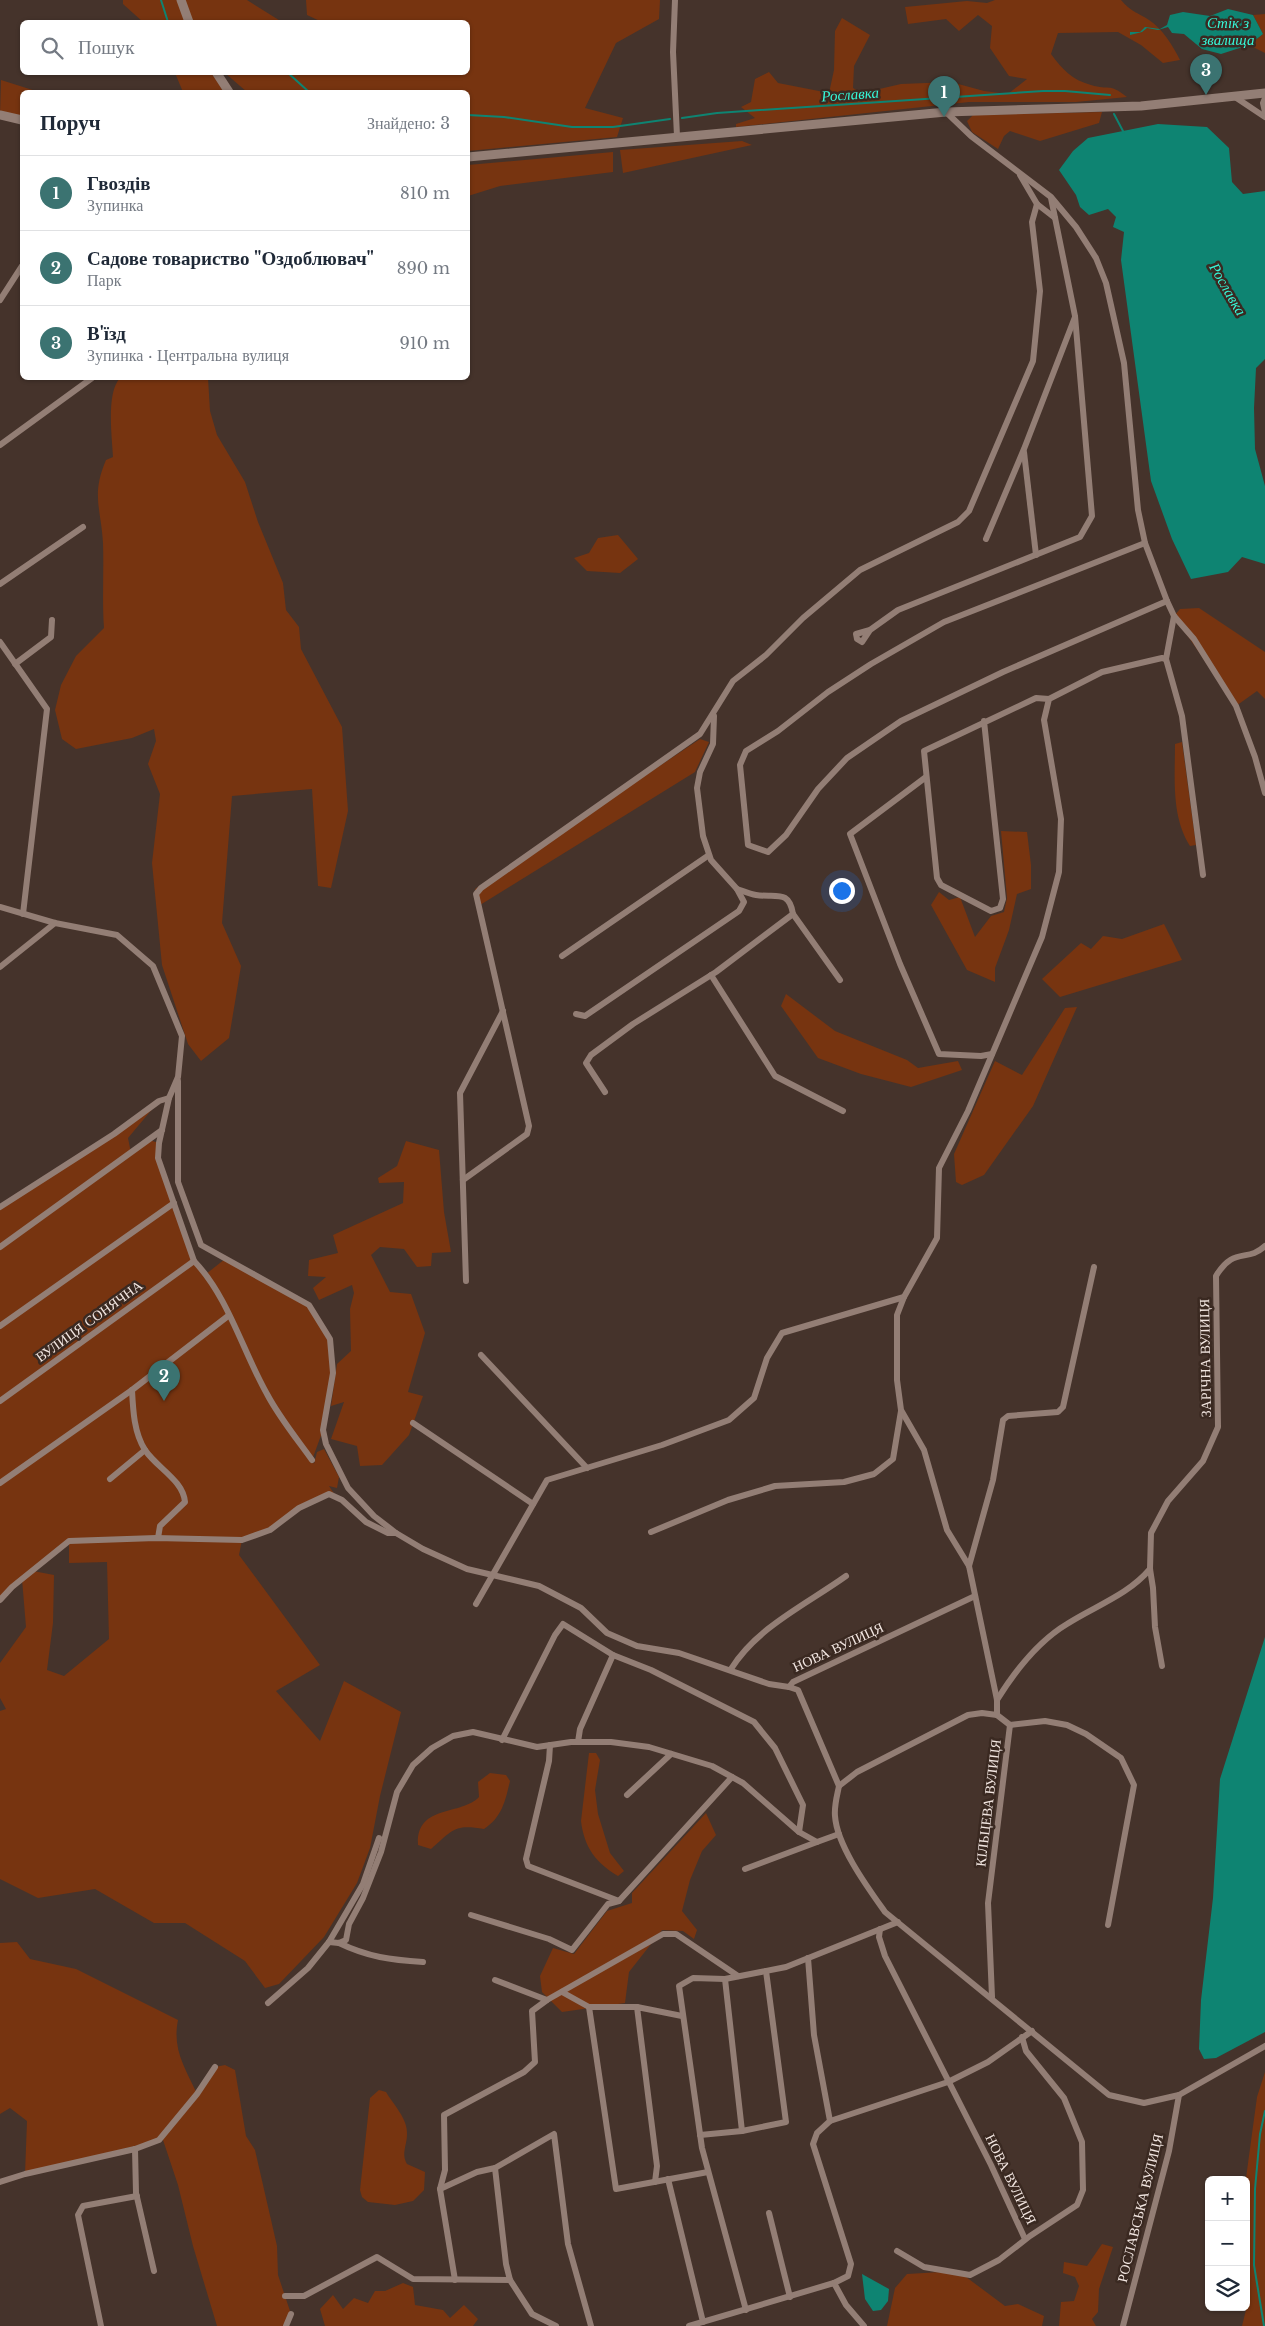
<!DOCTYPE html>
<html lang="uk">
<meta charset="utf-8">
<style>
body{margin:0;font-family:"Libre Baskerville",serif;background:#f2f2f3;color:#1f2937}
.controls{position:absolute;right:15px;bottom:15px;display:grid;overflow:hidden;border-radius:8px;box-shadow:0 1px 4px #0004}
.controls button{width:45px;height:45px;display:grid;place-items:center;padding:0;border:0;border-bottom:1px solid #e0e1e3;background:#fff;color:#1f2937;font:25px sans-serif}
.you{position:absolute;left:841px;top:890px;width:18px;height:18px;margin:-12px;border:4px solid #fff;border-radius:50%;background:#1a73e8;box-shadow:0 0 0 8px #1a73e833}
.badge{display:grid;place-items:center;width:32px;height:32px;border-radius:50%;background:#3b7371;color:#fff;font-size:16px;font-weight:700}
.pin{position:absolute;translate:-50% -41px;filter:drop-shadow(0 1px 2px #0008)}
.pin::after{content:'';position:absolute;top:26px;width:18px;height:15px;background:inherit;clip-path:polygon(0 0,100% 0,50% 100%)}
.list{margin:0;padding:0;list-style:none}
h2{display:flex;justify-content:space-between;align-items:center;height:65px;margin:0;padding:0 20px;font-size:21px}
h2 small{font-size:16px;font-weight:400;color:#747a83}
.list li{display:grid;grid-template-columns:32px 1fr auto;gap:15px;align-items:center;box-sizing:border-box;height:75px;padding:0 20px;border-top:1px solid #e0e1e3}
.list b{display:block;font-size:19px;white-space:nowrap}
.list p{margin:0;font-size:16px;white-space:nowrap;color:#747a83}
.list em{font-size:16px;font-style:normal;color:#747a83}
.icon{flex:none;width:28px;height:28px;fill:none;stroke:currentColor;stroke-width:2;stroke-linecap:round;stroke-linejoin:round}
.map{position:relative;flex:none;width:1265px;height:2326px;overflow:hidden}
.search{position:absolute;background:#fff;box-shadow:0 1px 4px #0004;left:20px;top:20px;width:450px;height:55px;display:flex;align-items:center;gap:12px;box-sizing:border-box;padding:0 18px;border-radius:8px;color:#747a83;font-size:19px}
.panel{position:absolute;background:#fff;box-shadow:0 1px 4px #0004;left:20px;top:90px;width:450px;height:290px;border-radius:8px}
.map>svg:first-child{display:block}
</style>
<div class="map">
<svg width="1265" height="2326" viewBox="0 0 1265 2326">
<rect width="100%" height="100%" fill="#45332b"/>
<g fill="#773410" fill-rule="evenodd">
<polygon points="123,0 247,0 282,22 143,22 123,4"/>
<polygon points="306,0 660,0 659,19 616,43 585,108 623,118 617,137 468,151 468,92 247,92 225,73 468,72 468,22 322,22 307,15"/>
<path d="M995,0H1121C1131,12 1137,12 1149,20C1162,28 1173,46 1180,60L1163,63L1141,45L1118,32L1058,33L1051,54C1062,69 1072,80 1091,85C1110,91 1108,82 1127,97L1076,102H969L736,127V124L755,118L741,107L751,102L755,79L769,72L778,83L829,93L834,70L835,31L842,18L870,35L854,66L853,88L862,93L901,84L951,82L984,91L1008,94L1027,79L1009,76L990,48L992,26L978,15L959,31L946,19L908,24L905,7L967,1L987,3Z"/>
<polygon points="1265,14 1265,53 1249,45 1263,34 1253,15"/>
<polygon points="175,73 216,73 227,92 183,92"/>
<polygon points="1,80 39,92 22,92 22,120 0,115"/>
<polygon points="1102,112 1099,123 1040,141 1010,131 1004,136 998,149 972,132 967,121 973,115"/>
<polygon points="742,141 752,145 623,173 620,150"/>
<polygon points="613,152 613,172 500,186 468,196 468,165"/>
<path d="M120,378H208L210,411L217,435L245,482L258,522L283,583L286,610L299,627L301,649L342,727L348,811L331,888L318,886L312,789L232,796L222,923L241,966L229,1038L201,1061L188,1044L162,965L152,863L160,794L148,764L156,741L154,729L132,738L76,749L62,739L55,710L61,685L76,656L104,628C102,600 104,571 103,543C101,508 91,495 106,460L113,457C112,437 106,393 120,378Z"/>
<polygon points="618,535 638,559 620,573 587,571 574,558 589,553 598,538"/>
<polygon points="1199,608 1265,652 1265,699 1257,691 1236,706 1174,616 1180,609"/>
<polygon points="700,739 709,742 695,772 480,905 475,889"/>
<path d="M1182,742L1196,845L1190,846C1171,816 1175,778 1175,744Z"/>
<polygon points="1001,831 1027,832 1031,865 1031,889 1017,894 1009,930 995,968 995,982 967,970 931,905 939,892 949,900 960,897 975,937 991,916 1004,912 1007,898"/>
<polygon points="1164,924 1182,960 1060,997 1042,979 1081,943 1091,949 1103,936 1122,939"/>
<polygon points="786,994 835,1031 907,1060 918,1068 958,1061 962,1070 911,1087 861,1074 818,1058 781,1006"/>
<polygon points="1077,1007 1033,1106 984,1175 962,1185 956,1182 954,1154 995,1061 1022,1075 1065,1008"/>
<path d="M159,1101L128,1138L131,1153L149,1140L159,1143L158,1158L194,1261L206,1274L225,1259L309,1305L330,1339L333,1373L323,1430L312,1460L314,1464L317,1452L324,1449L339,1477L337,1488L329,1486L335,1495H324L270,1530L242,1540L239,1555L320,1665L276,1691L320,1741L344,1681L401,1712L380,1796L370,1848L357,1883L324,1937L279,1984L265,1988L245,1961L185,1923H154L95,1889L38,1898L0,1879V1711L6,1709L0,1698V1663L26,1627L22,1579L0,1601V1207ZM69,1541V1563L107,1562L109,1639L64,1676L47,1670L53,1623L54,1575L33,1571Z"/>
<polygon points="406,1141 439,1150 444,1212 451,1252 432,1253 431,1266 417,1267 404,1249 380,1247 371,1255 390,1292 411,1294 425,1333 408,1392 423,1396 409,1435 382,1465 360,1466 357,1446 331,1439 344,1402 331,1406 337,1364 351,1351 350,1309 354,1293 352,1285 319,1300 313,1288 326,1277 308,1276 309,1260 338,1253 333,1235 403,1203 404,1182 379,1183 378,1178 397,1166"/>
<path d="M589,1753H596L600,1760L595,1790L598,1814L610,1853L624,1871L618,1876C596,1863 584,1847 581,1821Z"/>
<path d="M490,1773L506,1775L510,1781C505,1802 502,1817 484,1829C454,1824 453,1830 431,1849L418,1845C416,1804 461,1816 479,1797L478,1782Z"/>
<polygon points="706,1813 716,1835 702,1851 690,1880 682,1911 697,1930 694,1939 683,1931 662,1930 629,1972 625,2003 562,2012 542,1992 540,1976 553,1948 574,1954 607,1911 632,1903 632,1893"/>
<path d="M17,1942L30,1959L76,1969L178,2020C172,2049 185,2068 197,2094L215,2067L225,2065L235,2070L246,2136L255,2150L277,2246L278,2275L291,2314L286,2326H217L193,2246L178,2185L162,2137L159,2140L25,2174L27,2121L10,2108L0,2114V1943Z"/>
<polygon points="1265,2072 1265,2326 1242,2326 1247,2306 1246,2178 1257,2097"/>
<path d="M379,2090L386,2092C393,2104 408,2119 407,2134C407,2146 401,2153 407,2164L425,2172L424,2190L413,2201L395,2205L368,2202L362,2197L360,2190L370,2098Z"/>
<polygon points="1102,2244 1113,2247 1099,2289 1098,2312 1092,2319 1096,2326 1059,2326 1061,2302 1074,2301 1079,2286 1075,2277 1063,2273 1064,2262 1087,2266"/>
<polygon points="958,2271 1005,2306 1018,2304 1044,2316 1042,2326 887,2326 895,2288 907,2274"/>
<polygon points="403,2283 413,2287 415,2305 443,2310 450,2318 464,2305 478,2319 473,2326 325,2326 320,2309 333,2295 343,2309 354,2298 368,2303 375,2291 385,2291"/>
</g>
<g fill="#0e8472">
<polygon points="1228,9 1253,15 1263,34 1249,45 1221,54 1202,49 1184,34 1172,33 1168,27 1158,30 1147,28 1142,32 1130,35 1130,32 1140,32 1145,27 1160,29 1167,25 1170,15 1183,12 1210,16"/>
<polygon points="1158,124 1207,127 1229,148 1232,182 1243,194 1265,191 1265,359 1256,368 1254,408 1255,449 1265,486 1265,564 1242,557 1228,572 1191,579 1172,539 1151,481 1121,260 1124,232 1113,227 1116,217 1108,209 1089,215 1080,207 1076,195 1059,170 1073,151 1088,138"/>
<polygon points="1265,1637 1265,2032 1216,2058 1204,2059 1199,2049 1201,2000 1213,1898 1220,1779"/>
<polygon points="862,2274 889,2289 888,2301 881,2310 873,2311 865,2299"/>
</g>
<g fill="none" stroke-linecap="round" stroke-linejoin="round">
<g stroke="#0e8472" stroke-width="2">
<polyline points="161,0 168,22"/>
<polyline points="287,72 309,92"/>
<polyline points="1114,114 1124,133"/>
<polyline points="468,115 504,117 572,127 613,127 670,119"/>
<polyline points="682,118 717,113 1043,91 1065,91 1110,95"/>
<polyline points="1264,2326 1254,2265 1255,2189 1260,2134 1265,2111"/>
</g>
<g stroke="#937e75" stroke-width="6">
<polyline points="675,0 673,52 677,136"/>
<polyline points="1235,97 1265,117"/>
<polyline points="1265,98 1263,103 1265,112"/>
<polyline points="946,112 971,136 1051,197 1076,227 1096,258 1106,283 1124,363 1138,510 1145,543 1167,601 1174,616 1166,659 1162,658 1102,672 1049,699 1044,720 1061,819 1059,872 1042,937 968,1111 939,1168 937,1238 904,1297 897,1315 897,1380 901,1410 924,1450 947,1530 969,1566 997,1700 997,1715 1010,1725"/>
<polyline points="1020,175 1037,204 1055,218"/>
<polyline points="0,300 22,266"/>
<polyline points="0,445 92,378"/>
<polyline points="1024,452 1036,555"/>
<polyline points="986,539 1024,449 1075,317"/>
<polyline points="1145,543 944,622 871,664 828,692 778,731 746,751 740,765 748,845 768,852 786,835 818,789 847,758 901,721 1003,672 1167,601"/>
<polyline points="0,584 83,527"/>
<polyline points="1174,616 1194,639 1236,706 1255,757 1265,793"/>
<polyline points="870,630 862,642 857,639 856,634 870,630 898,610 1080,537 1092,516 1075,316 1051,198"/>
<polyline points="0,642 47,709 23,914"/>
<polyline points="1166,659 1182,716 1203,875"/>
<polyline points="15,664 51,637 52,620"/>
<polyline points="984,721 1003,899 1000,908 991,911 941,885 937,878 924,751 1036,698 1049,699"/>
<polyline points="926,777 850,834 900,964 939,1054 981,1056 992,1054"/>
<path d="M0,907L55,923L117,935L153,966L182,1036L178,1077L169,1098L159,1143L158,1158L194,1261C228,1296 243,1352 267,1394C279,1417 297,1439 312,1460"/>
<polyline points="793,914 840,980"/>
<polyline points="562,956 709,855"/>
<polyline points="0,967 55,923"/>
<polyline points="711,975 775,1076 843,1111"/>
<polyline points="576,1014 585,1016 739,911 744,902 737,889 711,860 703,836 697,788 700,772 713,744 714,716"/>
<polyline points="178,1081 178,1182 201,1245 309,1305 330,1339 333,1373 323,1430 326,1444 348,1488 374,1516 396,1533"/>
<path d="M605,1092L586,1063L591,1055L633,1024L716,972L793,914C789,889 776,898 756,895C750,894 743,891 737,889"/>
<polyline points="463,1180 527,1134 529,1126 476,894 481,888 700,734 733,681 766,655 803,618 860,570 958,522 969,511 1033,361 1040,291 1032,222 1037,204"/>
<polyline points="0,1207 114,1134 159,1101 169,1098"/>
<polyline points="0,1247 162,1130"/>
<polyline points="466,1281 460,1093 503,1011"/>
<polyline points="0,1326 174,1203"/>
<polyline points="481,1355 587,1468"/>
<path d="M132,1390C133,1410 134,1433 145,1450C157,1468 183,1480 185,1502L160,1526L158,1538"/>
<polyline points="0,1401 194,1261"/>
<polyline points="413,1423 533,1504"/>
<polyline points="110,1479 145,1450"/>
<polyline points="0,1483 132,1390 228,1316"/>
<polyline points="651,1532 728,1500 775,1486 844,1482 874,1474 893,1459 901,1411"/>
<polyline points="969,1566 993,1480 1003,1420 1008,1416 1058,1412 1063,1407 1094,1267"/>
<polyline points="0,1600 12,1587 69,1541 156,1538 242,1540 270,1530 299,1508 329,1494 342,1500 366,1522 388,1533 396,1533 423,1549 467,1569 539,1586 581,1608 607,1633 637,1646 679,1653 769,1684 789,1687"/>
<polyline points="476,1604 547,1480 662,1445 729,1420 754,1398 767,1358 782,1333 904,1297"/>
<path d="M1162,1666L1155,1627L1153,1588L1150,1569L1151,1533L1168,1501L1203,1461L1218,1427L1216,1276C1234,1246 1247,1263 1265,1246"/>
<path d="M731,1669C757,1627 807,1604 846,1576"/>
<path d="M997,1700C1015,1671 1037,1642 1067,1624C1095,1606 1128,1595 1150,1569"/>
<path d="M997,1715L982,1713L968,1715L857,1772L839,1786C837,1796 834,1806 835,1816C837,1846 868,1888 885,1912L1109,2095L1144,2103L1179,2095L1265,2046"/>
<polyline points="1010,1725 1045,1721 1067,1725 1086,1734 1121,1758 1134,1785 1108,1925"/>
<polyline points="502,1740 555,1635 563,1624 613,1655 651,1670 754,1722 775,1748 803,1805 799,1832"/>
<polyline points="578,1742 580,1729 613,1655"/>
<polyline points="550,1745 549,1761 526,1859 528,1866 619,1901 732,1777"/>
<polyline points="839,1786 798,1690 789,1687 793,1682 975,1596"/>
<polyline points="627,1795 671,1754"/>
<polyline points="745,1869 817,1842"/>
<polyline points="471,1915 549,1939 572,1950 608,1904 619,1901"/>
<polyline points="880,1929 879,1937 885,1956 991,2165 1025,2239"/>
<polyline points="329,1942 339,1943 346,1940 349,1924 363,1898 381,1852 397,1792 413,1765 432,1748 453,1736 473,1732 537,1747 571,1742 611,1742 649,1747 712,1766 743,1783 799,1832 817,1842 839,1834"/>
<path d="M339,1943C368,1957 391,1960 423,1962"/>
<polyline points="725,1979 742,2131"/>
<polyline points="495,1980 547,2000"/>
<polyline points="562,1992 589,2007 637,2007"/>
<polyline points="992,1997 988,1903 1010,1725"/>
<polyline points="268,2003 308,1968 329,1942 363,1884 379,1838"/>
<polyline points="589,2007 616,2189 708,2172"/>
<polyline points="830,2121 948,2082 988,2062 1032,2031"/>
<polyline points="700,2135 742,2131 786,2122 766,1971"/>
<polyline points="135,2149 136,2193 154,2271"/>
<polyline points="495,2168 554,2134 568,2244 591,2326"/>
<polyline points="668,2179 703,2322"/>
<polyline points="0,2182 25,2174 135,2149 159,2140 197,2094 215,2067"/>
<polyline points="655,2182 657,2166 637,2007 682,2016"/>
<polyline points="440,2189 477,2172 495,2168 506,2264 510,2280 532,2314 556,2326"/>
<polyline points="769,2213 790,2297"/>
<polyline points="897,2251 924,2267 970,2275 999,2260 1030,2236 1077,2205 1083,2190 1082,2142 1064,2098 1026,2051 1022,2037"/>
<polyline points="455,2280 440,2189 445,2170 444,2115 524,2072 535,2062 532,2011 547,2000 663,1934 676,1934 738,1976"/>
<polyline points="834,2283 846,2305 864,2326"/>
<polyline points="285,2296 304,2296 377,2257 413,2279 510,2280"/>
<polyline points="746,2310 702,2148 679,1986 693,1978 725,1979 786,1967 898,1922"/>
<polyline points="101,2326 78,2215 83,2206 137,2196"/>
<polyline points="286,2326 291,2314"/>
<polyline points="689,2326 834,2283 848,2276 851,2264 813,2144 817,2133 830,2121 814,2035 808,1958"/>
<polyline points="1123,2326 1169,2151 1179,2095"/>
</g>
<g stroke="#937e75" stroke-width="9">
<polyline points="181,0 189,22"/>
<polyline points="216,72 229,92"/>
<polyline points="0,115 22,120"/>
<polyline points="468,157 946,112 1141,106 1265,93"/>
</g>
</g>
<g text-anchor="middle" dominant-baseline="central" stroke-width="5" stroke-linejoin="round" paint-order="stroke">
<g font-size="14" fill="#f2e6e1" stroke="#3a2921">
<text transform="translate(89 1321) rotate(-36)">ВУЛИЦЯ СОНЯЧНА</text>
<text transform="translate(1205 1358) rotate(-91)">ЗАРІЧНА ВУЛИЦЯ</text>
<text transform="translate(838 1647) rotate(-25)">НОВА ВУЛИЦЯ</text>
<text transform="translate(988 1803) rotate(-83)">КІЛЬЦЕВА ВУЛИЦЯ</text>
<text transform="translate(1011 2179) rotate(64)">НОВА ВУЛИЦЯ</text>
<text transform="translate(1140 2208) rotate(-76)">РОСЛАВСЬКА ВУЛИЦЯ</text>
</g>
<g font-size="15" font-style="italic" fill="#36f8d9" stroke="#3a2921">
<text x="1228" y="22">Стік з<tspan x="1228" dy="17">звалища</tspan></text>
<text transform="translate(850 94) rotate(-4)">Рославка</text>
<text transform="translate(1228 289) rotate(60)">Рославка</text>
</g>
</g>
</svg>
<div class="controls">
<button>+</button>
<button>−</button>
<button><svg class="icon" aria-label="layers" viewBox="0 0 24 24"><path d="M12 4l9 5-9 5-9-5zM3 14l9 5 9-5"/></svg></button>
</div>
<div class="you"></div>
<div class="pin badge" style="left:944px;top:117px">1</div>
<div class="pin badge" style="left:164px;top:1401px">2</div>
<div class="pin badge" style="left:1206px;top:95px">3</div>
<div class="search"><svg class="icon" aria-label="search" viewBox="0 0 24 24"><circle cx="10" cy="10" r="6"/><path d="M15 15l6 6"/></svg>Пошук</div>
<section class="panel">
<h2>Поруч<small>Знайдено: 3</small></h2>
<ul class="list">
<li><span class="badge">1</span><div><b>Гвоздів</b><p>Зупинка</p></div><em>810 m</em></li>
<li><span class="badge">2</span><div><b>Садове товариство &quot;Оздоблювач&quot;</b><p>Парк</p></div><em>890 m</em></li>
<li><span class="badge">3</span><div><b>В'їзд</b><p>Зупинка · Центральна вулиця</p></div><em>910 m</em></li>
</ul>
</section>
</div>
